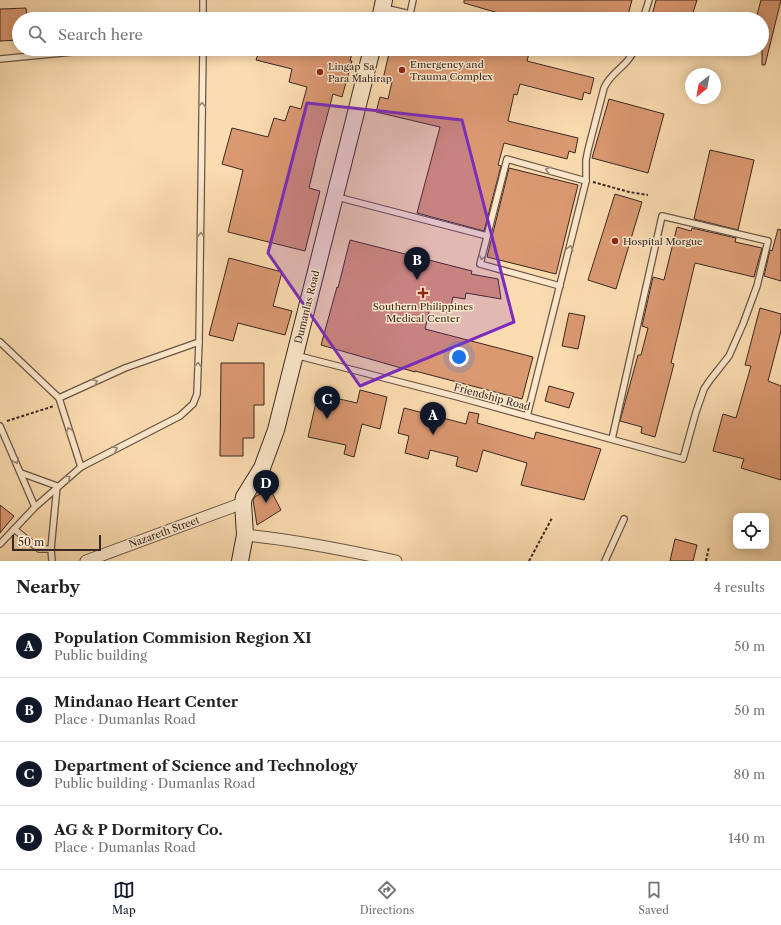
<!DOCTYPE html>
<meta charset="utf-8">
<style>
body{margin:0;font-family:"Libre Caslon Text",serif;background:#f6f6f6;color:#202124}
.controls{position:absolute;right:12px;bottom:12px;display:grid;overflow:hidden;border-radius:8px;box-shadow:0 2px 10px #0003}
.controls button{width:36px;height:36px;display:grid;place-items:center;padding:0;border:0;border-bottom:1px solid #e0e0e0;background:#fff;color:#202124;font:20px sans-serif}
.compass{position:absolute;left:685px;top:68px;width:36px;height:36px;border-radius:50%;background:#fff;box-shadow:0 2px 10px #0003;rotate:211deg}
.scale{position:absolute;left:12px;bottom:10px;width:89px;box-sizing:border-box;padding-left:4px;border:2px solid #382821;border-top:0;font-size:11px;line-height:14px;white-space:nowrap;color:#382821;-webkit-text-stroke:3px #fce8cc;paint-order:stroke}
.you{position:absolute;left:459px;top:357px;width:14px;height:14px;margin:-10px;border:3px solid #fff;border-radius:50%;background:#1a73e8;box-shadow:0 0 0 6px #1a73e833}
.badge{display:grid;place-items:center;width:26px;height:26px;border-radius:50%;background:#111827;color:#fff;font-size:13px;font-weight:700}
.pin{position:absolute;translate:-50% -33px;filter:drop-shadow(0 1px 2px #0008)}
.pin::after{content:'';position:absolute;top:21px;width:14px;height:12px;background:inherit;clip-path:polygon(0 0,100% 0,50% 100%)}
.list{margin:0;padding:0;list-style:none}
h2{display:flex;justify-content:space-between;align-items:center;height:52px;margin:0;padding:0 16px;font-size:17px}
h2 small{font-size:13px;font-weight:400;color:#757577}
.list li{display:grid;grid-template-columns:26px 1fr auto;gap:12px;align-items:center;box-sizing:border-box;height:64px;padding:0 16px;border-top:1px solid #e0e0e0}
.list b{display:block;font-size:15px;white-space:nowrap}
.list p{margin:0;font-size:13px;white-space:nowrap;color:#757577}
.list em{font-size:13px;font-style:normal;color:#757577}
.icon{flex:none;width:22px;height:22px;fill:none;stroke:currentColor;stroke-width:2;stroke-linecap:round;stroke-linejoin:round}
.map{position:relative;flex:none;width:781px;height:561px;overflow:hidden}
.search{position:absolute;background:#fff;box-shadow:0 2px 10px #0003;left:12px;right:12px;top:12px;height:44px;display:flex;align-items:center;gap:10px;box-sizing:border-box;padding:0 14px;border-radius:22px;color:#757577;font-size:15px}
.sheet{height:308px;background:#fff}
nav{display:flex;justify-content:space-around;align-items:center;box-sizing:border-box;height:56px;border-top:1px solid #e0e0e0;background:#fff;font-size:11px;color:#757577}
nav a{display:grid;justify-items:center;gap:2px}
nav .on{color:#111827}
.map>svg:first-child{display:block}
</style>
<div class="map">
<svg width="781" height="561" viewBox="0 0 781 561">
<rect width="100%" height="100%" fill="#fbdcb0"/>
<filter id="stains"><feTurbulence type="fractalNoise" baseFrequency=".005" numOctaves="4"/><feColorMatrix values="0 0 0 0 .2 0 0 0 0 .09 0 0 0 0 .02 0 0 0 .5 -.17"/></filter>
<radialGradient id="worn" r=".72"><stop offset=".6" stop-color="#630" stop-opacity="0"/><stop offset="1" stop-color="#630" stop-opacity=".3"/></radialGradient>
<g fill="#db9972" stroke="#382821">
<polygon points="464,0 632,0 627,19 509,19 509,16 464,3"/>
<polygon points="656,0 697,0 691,19 651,19"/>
<polygon points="761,0 781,0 765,65 762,65 762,19 756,19"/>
<polygon points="26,8 27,19 19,19 19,40 0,41 0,9"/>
<polygon points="260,49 353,49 350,61 352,61 342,97 333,94 318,150 309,188 320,191 305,251 228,232 243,170 222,164 232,128 268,137 274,118 285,121 290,106 301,109 307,87 289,82 292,69 256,60"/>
<polygon points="390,49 485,49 500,53 501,49 530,49 527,61 594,78 590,94 584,92 582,100 520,84 517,95 514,94 508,121 578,138 575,153 569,151 567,159 504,143 498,165 501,166 484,231 417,213 440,127 376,112 380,97 388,99 392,82 383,79"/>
<polygon points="609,99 664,114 648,173 592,158"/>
<polygon points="710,150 754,160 738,230 694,219"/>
<polygon points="509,168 578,185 556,274 487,257"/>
<polygon points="615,194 642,202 616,289 588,280"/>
<polygon points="677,227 691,231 692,228 736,238 735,242 762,248 754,277 695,263 671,363 674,364 655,437 641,433 642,427 620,421 638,355 641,355 648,328 642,326 653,277 664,280"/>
<polygon points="778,229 781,230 781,281 764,276 770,250 772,251"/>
<polygon points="350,240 472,271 471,274 498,279 501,299 466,293 465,299 453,297 449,313 430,308 425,329 533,357 522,399 415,371 415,372 321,345 337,287 338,288"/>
<polygon points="229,258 282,272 273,306 292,311 285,335 238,323 233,341 209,335"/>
<polygon points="760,308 781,314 781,331 768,381 781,386 781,480 741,468 744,459 713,451 723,414 736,418 751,366 745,365"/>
<polygon points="569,313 585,316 578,349 562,346"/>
<polygon points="221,363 264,363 264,405 254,405 254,438 243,438 243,456 220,456"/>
<polygon points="549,386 574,393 569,408 545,401"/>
<polygon points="360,390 387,397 380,429 362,424 354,457 344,454 346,445 308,437 318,394 357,403"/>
<polygon points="404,408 466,424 469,412 479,414 477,423 534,439 536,432 601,449 584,500 521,485 527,463 483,450 477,472 456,466 458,457 430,450 428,459 405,453 409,436 398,433"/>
<polygon points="270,489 281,510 257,525 253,500 256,496"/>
<polygon points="0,505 14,516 0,533"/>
<polygon points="675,539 697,545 693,561 670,561"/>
</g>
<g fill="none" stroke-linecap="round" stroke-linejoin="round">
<g stroke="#695545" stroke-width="8">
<g id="lane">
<polyline points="384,8 410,14 413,0"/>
<polyline points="203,19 203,0"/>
<polyline points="643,19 649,0"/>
<polyline points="0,59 104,49"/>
<polyline points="337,197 487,236"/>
<polyline points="560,286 480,264 507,159 586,181"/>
<polyline points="0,342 59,398 81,467"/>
<polyline points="295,355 458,397 683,459 696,412 704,389 710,380 729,356 743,324 757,286 768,241 662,216 612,439"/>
<polyline points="59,398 125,368 199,342"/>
<path d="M527,416L586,181V160L588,150L604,88C611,71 629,66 634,49"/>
<polyline points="0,426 35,507"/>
<polyline points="21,473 57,486 51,549 52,561"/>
<polyline points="14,529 39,549 51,549"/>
<polyline points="0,544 35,507 81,467 180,416 193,404 197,394 199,342 203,49"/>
<polyline points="605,561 624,519"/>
</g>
</g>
<g stroke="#695545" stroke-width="13">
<g id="street">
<path d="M245,535C296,540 346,550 396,561"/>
<polyline points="86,561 243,503"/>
</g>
</g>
<g stroke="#382821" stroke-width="18">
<g id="secondary">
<polyline points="380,19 384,0"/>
<polyline points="240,561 245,535 243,503 244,497 262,468 276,430 372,49"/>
</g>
</g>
<g stroke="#382821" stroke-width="2" stroke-dasharray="3 2" stroke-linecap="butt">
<polyline points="593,182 629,192 648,195"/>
<polyline points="7,421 54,406"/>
<polyline points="529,561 552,518"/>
<polyline points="706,561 709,547"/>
</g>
<use href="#lane" stroke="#fce8cc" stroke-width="5.5"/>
<use href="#street" stroke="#fce8cc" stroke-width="11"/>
<use href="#secondary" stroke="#fce8cc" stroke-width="16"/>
</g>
<defs><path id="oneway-chevron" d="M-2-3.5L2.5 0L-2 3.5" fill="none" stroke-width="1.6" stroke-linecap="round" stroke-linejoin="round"/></defs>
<g stroke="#9a8876">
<use href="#oneway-chevron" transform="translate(202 105) rotate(-89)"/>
<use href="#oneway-chevron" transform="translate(548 170) rotate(-165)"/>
<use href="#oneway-chevron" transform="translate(201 235) rotate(-89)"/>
<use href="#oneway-chevron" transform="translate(570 248) rotate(-76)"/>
<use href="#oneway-chevron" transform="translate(482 257) rotate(104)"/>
<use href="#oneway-chevron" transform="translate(198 365) rotate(-87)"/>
<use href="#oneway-chevron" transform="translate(95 382) rotate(-24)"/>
<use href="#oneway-chevron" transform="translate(69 430) rotate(-108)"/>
<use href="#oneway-chevron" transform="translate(115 449) rotate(-27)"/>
<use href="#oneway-chevron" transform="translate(16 461) rotate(66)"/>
<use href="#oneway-chevron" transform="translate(68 478) rotate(-39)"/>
</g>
<path fill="#7b2cbf" fill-opacity="0.2" stroke="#7b2cbf" stroke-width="3" stroke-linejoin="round" d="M307,103L462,120L514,322L360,386L268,253Z"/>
<g fill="#8f2418" stroke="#fce8cc" stroke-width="1.5">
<circle cx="402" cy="70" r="4"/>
<circle cx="320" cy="72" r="4"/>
<circle cx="615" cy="241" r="4"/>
<path d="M421 287h4v4h4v4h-4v4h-4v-4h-4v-4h4z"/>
</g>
<g text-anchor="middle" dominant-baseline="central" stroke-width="3" stroke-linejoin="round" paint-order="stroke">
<g font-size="10" fill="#382821" stroke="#fce8cc" text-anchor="start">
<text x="410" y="64">Emergency and<tspan x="410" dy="12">Trauma Complex</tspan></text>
<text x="328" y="66">Lingap Sa<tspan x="328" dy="12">Para Mahirap</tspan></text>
<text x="623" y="241">Hospital Morgue</text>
<text x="423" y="306" text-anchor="middle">Southern Philippines<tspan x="423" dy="12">Medical Center</tspan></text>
</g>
<g font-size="10" fill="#382821" stroke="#fce8cc">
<text transform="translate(307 307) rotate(-76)">Dumanlas Road</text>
<text transform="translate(492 397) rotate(15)">Friendship Road</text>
<text transform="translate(164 532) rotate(-20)">Nazareth Street</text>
</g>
</g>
<rect width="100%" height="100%" filter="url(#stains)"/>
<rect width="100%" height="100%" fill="url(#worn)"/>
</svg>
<div class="controls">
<button><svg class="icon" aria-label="locate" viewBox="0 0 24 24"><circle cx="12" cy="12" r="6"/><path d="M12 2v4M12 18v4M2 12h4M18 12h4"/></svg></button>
</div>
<svg class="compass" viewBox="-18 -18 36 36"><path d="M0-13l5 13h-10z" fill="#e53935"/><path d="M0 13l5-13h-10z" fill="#757577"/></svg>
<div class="scale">50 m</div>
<div class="you"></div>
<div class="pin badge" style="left:433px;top:435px">A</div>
<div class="pin badge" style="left:417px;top:280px">B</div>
<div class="pin badge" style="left:327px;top:419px">C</div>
<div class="pin badge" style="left:266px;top:503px">D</div>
<div class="search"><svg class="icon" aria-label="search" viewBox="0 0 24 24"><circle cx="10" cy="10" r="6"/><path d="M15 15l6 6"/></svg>Search here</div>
</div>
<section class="sheet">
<h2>Nearby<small>4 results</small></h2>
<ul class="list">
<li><span class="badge">A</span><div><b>Population Commision Region XI</b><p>Public building</p></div><em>50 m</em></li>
<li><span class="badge">B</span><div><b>Mindanao Heart Center</b><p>Place · Dumanlas Road</p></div><em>50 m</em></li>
<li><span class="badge">C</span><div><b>Department of Science and Technology</b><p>Public building · Dumanlas Road</p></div><em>80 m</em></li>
<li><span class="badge">D</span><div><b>AG &amp; P Dormitory Co.</b><p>Place · Dumanlas Road</p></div><em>140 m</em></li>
</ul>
</section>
<nav>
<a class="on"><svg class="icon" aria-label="map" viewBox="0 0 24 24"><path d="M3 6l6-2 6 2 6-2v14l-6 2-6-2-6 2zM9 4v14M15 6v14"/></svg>Map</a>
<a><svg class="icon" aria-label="directions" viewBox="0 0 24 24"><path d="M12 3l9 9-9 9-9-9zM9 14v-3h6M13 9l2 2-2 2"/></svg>Directions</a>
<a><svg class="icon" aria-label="saved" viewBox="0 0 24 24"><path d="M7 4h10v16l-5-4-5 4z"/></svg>Saved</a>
</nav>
